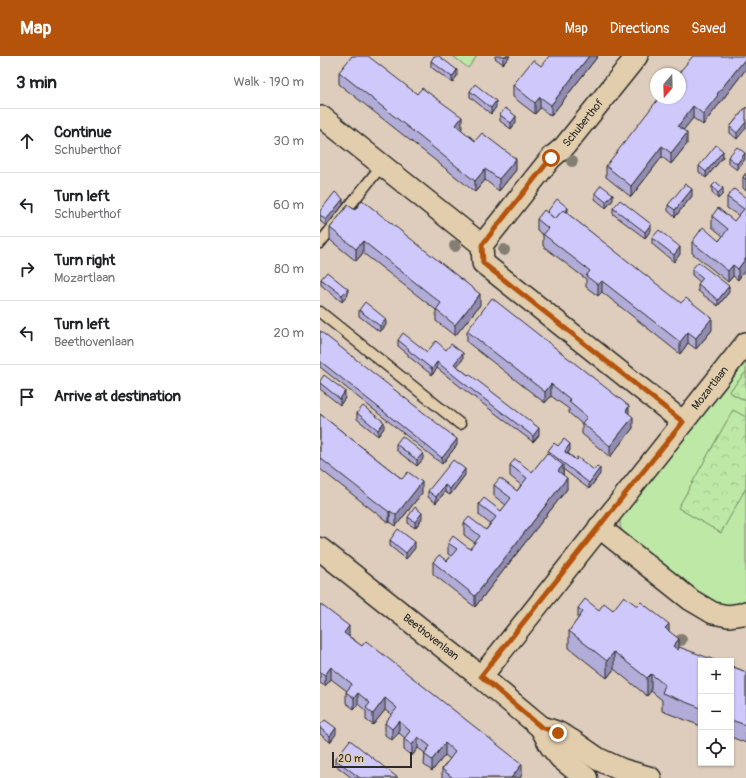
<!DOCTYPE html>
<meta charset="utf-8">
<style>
body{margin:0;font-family:Pangolin,sans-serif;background:#f2f2f2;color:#202124}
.controls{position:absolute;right:12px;bottom:12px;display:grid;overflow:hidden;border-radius:0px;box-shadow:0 1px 3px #0004}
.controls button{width:36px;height:36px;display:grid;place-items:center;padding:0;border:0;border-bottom:1px solid #e0e0e0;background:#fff;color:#202124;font:20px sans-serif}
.compass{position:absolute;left:330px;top:12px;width:36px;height:36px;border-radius:50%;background:#fff;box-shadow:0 1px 3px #0004;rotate:199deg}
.scale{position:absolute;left:12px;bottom:10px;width:80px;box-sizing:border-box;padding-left:4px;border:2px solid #2b2b2b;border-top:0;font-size:11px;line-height:14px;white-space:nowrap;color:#2b2b2b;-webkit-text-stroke:3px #e2ceac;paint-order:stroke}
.stop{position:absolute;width:12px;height:12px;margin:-9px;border:3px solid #b45309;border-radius:50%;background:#fff}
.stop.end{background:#b45309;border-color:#fff;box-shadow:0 1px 4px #0008}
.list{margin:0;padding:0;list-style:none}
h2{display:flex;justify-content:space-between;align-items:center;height:52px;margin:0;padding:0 16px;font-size:17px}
h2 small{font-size:13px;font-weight:400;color:#757577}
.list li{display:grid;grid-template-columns:26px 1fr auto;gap:12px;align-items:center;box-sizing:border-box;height:64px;padding:0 16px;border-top:1px solid #e0e0e0}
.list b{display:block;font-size:15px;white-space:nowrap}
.list p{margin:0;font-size:13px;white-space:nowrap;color:#757577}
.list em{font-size:13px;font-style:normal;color:#757577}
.icon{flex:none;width:22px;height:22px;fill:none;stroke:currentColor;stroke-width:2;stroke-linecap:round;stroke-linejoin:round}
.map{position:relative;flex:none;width:426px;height:722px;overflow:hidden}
header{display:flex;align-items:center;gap:24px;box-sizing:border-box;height:56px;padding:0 20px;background:#b45309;color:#fff}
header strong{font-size:19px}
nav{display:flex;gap:22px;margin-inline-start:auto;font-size:14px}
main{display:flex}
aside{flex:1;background:#fff}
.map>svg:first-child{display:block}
</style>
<header>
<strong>Map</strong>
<nav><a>Map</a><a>Directions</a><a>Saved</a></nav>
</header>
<main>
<aside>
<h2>3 min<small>Walk · 190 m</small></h2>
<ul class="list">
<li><svg class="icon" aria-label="ahead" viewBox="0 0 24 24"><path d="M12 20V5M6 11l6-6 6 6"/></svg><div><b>Continue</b><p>Schuberthof</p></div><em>30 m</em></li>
<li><svg class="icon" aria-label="left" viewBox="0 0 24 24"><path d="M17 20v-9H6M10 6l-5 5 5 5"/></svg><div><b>Turn left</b><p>Schuberthof</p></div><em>60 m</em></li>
<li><svg class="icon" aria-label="right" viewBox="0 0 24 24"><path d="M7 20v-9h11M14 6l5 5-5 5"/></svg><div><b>Turn right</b><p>Mozartlaan</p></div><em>80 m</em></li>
<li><svg class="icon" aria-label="left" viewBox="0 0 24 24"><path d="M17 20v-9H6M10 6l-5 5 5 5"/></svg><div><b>Turn left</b><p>Beethovenlaan</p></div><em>20 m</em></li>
<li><svg class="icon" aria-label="arrive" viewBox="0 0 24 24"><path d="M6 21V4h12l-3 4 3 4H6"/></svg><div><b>Arrive at destination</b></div></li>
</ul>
</aside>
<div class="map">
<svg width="426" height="722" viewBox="0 0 426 722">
<defs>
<pattern id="park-crowns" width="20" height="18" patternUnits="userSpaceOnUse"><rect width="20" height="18" fill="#bde8a6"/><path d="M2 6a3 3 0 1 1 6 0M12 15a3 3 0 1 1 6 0" fill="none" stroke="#a3c78f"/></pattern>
</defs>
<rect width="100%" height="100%" fill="#decdbc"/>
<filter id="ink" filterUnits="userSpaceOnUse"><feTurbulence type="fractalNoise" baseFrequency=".025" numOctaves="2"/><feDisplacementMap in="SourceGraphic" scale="8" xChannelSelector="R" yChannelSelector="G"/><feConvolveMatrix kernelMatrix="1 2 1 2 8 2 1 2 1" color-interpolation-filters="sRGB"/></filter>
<g filter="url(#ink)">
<g fill="#bde8a6" stroke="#748a68">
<polygon points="133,0 157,0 148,12"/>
<path d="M426,304V316L409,336L426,345V544C413,550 403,550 390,545L305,478C300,473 299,468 301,461Z"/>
</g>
<g fill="url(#park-crowns)" stroke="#748a68">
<polygon points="426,316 426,345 409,336"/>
<polygon points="413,354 426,361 426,432 401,477 358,452"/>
</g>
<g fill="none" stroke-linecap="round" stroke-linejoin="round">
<g stroke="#2b2b2b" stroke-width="13">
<g id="lane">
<polyline points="0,187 62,109"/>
<polyline points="0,256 140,368"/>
</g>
</g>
<g stroke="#2b2b2b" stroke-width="24">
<g id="street">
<polyline points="2,61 162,189 163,207 363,366"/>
<polyline points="162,189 231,102 244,91 317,0"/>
<polyline points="279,471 371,544 393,557 408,560 422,558 426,556"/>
<polyline points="161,621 426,287"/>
</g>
</g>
<g stroke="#2b2b2b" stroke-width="25">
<g id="secondary">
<polyline points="0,493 161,621 221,671 238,677 252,685 278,703 302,714 330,722"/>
<polyline points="221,671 231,690 241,702 266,722"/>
</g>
</g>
<use href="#lane" stroke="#e2ceac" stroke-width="10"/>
<use href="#street" stroke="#e2ceac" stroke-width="21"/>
<use href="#secondary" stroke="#e2ceac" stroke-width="22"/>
</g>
<g fill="#847e73">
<circle cx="252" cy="105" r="6"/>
<circle cx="135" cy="190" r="6"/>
<circle cx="184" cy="194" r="6"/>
<circle cx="361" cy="584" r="6"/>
</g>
<g fill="#b2acd8" stroke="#2b2b2b">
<polygon points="175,0 190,0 183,8 175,2"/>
<polygon points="278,0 231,60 220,52 215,58 193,41 193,29 221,10"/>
<polygon points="426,0 426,13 383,69 373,62 363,74 367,88 351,108 342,101 311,141 286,121 286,110"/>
<polygon points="111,5 137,20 132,27 111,11"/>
<polygon points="19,16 97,38 142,73 141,74 196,114 179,135 165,124 155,136 19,28"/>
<polygon points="150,35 176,51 171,58 150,41"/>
<polygon points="426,51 417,83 410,77 410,71"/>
<polygon points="180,59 196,66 191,73 180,65"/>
<polygon points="403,101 386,122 379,116 379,110"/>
<polygon points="408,101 425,103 417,114 408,107"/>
<polygon points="426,117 426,135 423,132 423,121"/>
<polygon points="392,130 403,138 398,143 392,136"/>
<polygon points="275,137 293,144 286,152 275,143"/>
<polygon points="372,140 355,161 348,155 348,149"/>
<polygon points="407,141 426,142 418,224 413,220 408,226 372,197 372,186 399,185 403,180 392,171 392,160 414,165 419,160 407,152"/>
<polygon points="23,149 6,170 0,165 0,155"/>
<polygon points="28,149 160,249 135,280 116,265 116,254 43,197 36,205 10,184 10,172"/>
<polygon points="293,152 331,174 325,182 293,158"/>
<polygon points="227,156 248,158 392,274 376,293 368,287 360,298 282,236 278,240 266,231 266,223 223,190 223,179 217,174 217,163"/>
<polygon points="332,182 360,198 354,206 332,188"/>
<polygon points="372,213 409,236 398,250 378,235 378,228 380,226 372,219"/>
<polygon points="1,223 28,239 22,246 1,229"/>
<polygon points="39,254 66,269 60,276 39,260"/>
<polygon points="0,275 137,389 122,408 0,311"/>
<polygon points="147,275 309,358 313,372 290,401 262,378 262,368 249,357 249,353 231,340 225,347 147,286"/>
<polygon points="78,284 107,296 126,294 143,303 137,310 219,379 213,386 142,332 117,312 112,319 88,300 88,298 78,290"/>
<polygon points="0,325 25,342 20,349 0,333"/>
<polygon points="37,357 64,372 58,380 37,363"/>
<polygon points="0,358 82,423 102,437 76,470 70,466 69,467 0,413"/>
<polygon points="76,388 103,403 97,410 76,394"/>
<polygon points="238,390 250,394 248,397 256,404 280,418 269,433 243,413 243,418 247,433 155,551 113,518 113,506 127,505 131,500 128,498 128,487 150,493 155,487 144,479 144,467 166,474 170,468 159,459 159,448 181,455 186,449 174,440 174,429 197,435 201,429 190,420 190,409 212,416 228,398 228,395"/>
<polygon points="145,419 130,439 125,436 116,447 108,441 108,435"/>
<polygon points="88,461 102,463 95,472 88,467"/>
<polygon points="70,484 95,492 86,503 70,490"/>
<polygon points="0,548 29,580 202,719 200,722 122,722 122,713 130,703 125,699 112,715 104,709 105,697 98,692 92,700 84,694 84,683 85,682 79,677 72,684 65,679 65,667 72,659 65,654 53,669 46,664 46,655 38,648 34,653 26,647 26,636 27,635 11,623 5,630 0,627"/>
<polygon points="258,552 279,554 293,554 349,575 359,592 381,605 381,670 342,655 342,644 331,635 327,640 294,613 287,622 249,592 249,575 258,563"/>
<polygon points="411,610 426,616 426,687 411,681"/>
<polygon points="0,669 16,678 10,686 0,678"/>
<polygon points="15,703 78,722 32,722 15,709"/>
</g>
<g fill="#918cb0" stroke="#2b2b2b">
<polygon points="185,0 190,0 183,8 183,2"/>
<polygon points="269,0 278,0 231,60 231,49"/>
<polygon points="426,2 426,13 383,69 383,58 397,38"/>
<polygon points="137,14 137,20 132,27 132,21"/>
<polygon points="220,41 220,52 215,58 215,47"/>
<polygon points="176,45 176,51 171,58 171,52"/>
<polygon points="373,50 373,62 358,81 358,70"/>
<polygon points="196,60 196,66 191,73 191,67"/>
<polygon points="142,61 142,73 136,81 136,69"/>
<polygon points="426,66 426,72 417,83 417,77"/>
<polygon points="367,77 367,88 351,108 351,97"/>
<polygon points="342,90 342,101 311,141 311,130"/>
<polygon points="403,95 403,101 386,122 386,116"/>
<polygon points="425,97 425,103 417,114 417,108"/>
<polygon points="196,103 196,114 179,135 179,123"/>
<polygon points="165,113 165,124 155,136 155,125"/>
<polygon points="403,132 403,138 398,143 398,137"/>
<polygon points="372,133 372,140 355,161 355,154"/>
<polygon points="293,138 293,144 286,152 286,146"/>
<polygon points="23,143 23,149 6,170 6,164"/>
<polygon points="248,152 248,158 235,168"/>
<polygon points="331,168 331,174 325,182 325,176"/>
<polygon points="43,185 43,197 36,205 36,193"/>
<polygon points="360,191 360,198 354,206 354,199"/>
<polygon points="426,202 426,213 418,224 418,213"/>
<polygon points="413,209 413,220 408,226 408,215"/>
<polygon points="282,225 282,236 278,240 278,229"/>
<polygon points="409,230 409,236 398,250 398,244"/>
<polygon points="28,233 28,239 22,246 22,239"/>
<polygon points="160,238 160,249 135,280 135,269"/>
<polygon points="392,262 392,274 376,293 376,282"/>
<polygon points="66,263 66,269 60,276 60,270"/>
<polygon points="368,276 368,287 360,298 360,286"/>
<polygon points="143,297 143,303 134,314 134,308"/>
<polygon points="117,306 117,312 112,319 112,313"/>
<polygon points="231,328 231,340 225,347 225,336"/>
<polygon points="25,335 25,342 20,349 20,343"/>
<polygon points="309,350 309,361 306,355"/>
<polygon points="313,361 313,372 290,401 290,390"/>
<polygon points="64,366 64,372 58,380 58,374"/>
<polygon points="219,372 219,379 213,386 213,380"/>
<polygon points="137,383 137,389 122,408 122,402"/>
<polygon points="250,388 250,394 245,401 245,395"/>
<polygon points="103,397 103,403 97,410 97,404"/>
<polygon points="243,409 243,421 238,415"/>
<polygon points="280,412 280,418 269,433 269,427"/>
<polygon points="145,413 145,419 130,439 130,433"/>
<polygon points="247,422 247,433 155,551 155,540"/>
<polygon points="102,426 102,437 76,470 76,459"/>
<polygon points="125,429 125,436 116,447 116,441"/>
<polygon points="70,455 70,466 69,467 69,456"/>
<polygon points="102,457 102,463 95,472 95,466"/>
<polygon points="95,486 95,492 86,503 86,497"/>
<polygon points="349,568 349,585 345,572"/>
<polygon points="29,570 29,582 24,577"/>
<polygon points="359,583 359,600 353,590"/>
<polygon points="294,596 294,613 287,622 287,605"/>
<polygon points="11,611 11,623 5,630 5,619"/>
<polygon points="331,618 331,635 327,640 327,622"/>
<polygon points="38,637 38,648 34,653 34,642"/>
<polygon points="65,642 65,654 53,669 53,658"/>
<polygon points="79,665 79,677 72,684 72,673"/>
<polygon points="16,672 16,678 10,686 10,680"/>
<polygon points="98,681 98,692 92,700 92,689"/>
<polygon points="125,687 125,699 112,715 112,704"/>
<polygon points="202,708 202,719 200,722 191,722"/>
</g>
<g fill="#cfc8fb" stroke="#2b2b2b">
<polygon points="32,0 48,0 97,38 102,32 142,61 136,69 155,85 162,77 196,103 179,123 165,113 155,125 19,16"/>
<polygon points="114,0 119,0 137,14 132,21 111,5"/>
<polygon points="229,0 269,0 231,49 220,41 215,47 193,29 213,4 221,10"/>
<polygon points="373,0 426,0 426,2 397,38 398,39 383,58 373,50 358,70 367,77 351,97 342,90 311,130 286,110 339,42 360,42 360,18 358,18"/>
<polygon points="155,28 176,45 171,52 150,35"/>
<polygon points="426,51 426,66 417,77 410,71"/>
<polygon points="185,52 196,60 191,67 180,59"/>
<polygon points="396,89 403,95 386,116 379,110"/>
<polygon points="417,91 425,97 417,108 408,101"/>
<polygon points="426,117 426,124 423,121"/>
<polygon points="396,126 403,132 398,137 392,130"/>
<polygon points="365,128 372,133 355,154 348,149"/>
<polygon points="281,129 293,138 286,146 275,137"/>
<polygon points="414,133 426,142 426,202 418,213 413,209 408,215 372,186 383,171 399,185 408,173 392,160 398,152 414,165 424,153 407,141"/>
<polygon points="15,136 23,143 6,164 0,159 0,155"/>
<polygon points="237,143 248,152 245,156 243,154 235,163 227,156"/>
<polygon points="42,144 160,238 135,269 116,254 121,247 43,185 36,193 10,172 28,149 35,154"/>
<polygon points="300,144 331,168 325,176 293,152"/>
<polygon points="224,154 235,163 243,154 361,247 366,242 392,262 376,282 368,276 360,286 282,225 278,229 266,220 270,215 223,178 228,172 217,163"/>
<polygon points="339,174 360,191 354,199 332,182"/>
<polygon points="378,206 409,230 398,244 378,228 383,222 372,213"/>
<polygon points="7,216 28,233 22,239 1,223"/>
<polygon points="172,242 309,350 306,355 313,361 290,390 262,367 267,361 249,346 251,344 231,328 225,336 147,275"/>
<polygon points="45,246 66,263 60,270 39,254"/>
<polygon points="0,275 137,383 122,402 0,305"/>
<polygon points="83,277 107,296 116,285 126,294 131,288 143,297 134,308 148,319 149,318 219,372 213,380 142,326 117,306 112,313 88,294 89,293 78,284"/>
<polygon points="4,319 25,335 20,343 0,327 0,325"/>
<polygon points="43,350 64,366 58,374 37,357"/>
<polygon points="0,358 82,423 88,416 102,426 76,459 70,455 69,456 0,402"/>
<polygon points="82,380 103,397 97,404 76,388"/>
<polygon points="244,383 250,388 245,395 245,396 256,404 257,401 274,414 277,410 280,412 269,427 228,395 234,387 238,390"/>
<polygon points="227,397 243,409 238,415 247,422 155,540 113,506 119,499 127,505 137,493 128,487 133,480 150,493 160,480 144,467 149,461 166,474 176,461 159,448 164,442 181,455 191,442 174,429 180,422 197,435 207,422 190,409 195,403 212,416"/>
<polygon points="133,404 145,413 130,433 125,429 116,441 108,435"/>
<polygon points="95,451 102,457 95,466 88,461"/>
<polygon points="78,473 95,486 86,497 70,484"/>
<polygon points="304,540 317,550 321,546 349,568 345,572 359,583 353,590 358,594 359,591 397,605 381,605 381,652 342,637 345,629 331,618 327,622 294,596 287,605 249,575 263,556 258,552 265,543 279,554 284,547 293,554"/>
<polygon points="0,548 29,570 24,577 42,590 46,585 202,708 191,722 133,722 122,713 135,696 125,687 112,704 104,698 110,690 98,681 92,689 84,683 90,675 79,665 72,673 65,667 77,652 65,642 53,658 46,652 50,647 38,637 34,642 26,636 32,628 11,611 5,619 0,616"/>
<polygon points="411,610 426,616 426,669 411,664"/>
<polygon points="5,664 16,672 10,680 0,672 0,669"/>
<polygon points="30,684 78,722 40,722 15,703"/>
</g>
</g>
<g fill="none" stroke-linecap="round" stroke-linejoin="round" filter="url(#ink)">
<polyline stroke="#b45309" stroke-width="5" points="231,102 162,189 163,207 363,366 292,454 161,620 221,671 238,677"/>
</g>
<g text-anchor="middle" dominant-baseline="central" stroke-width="3.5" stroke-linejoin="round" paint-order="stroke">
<g font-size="11" fill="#2b2b2b" stroke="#e2ceac">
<text transform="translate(263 67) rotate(-51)">Schuberthof</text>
<text transform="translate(390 332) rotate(-52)">Mozartlaan</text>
<text transform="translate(111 581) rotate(38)">Beethovenlaan</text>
</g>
</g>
</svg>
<div class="controls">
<button>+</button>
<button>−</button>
<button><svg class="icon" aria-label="locate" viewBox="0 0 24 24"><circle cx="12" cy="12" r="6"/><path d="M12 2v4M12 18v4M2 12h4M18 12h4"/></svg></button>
</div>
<svg class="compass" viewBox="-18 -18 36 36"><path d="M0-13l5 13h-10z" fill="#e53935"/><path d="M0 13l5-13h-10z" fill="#757577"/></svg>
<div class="scale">20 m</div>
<div class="stop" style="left:231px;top:102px"></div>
<div class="stop end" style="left:238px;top:677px"></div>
</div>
</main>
